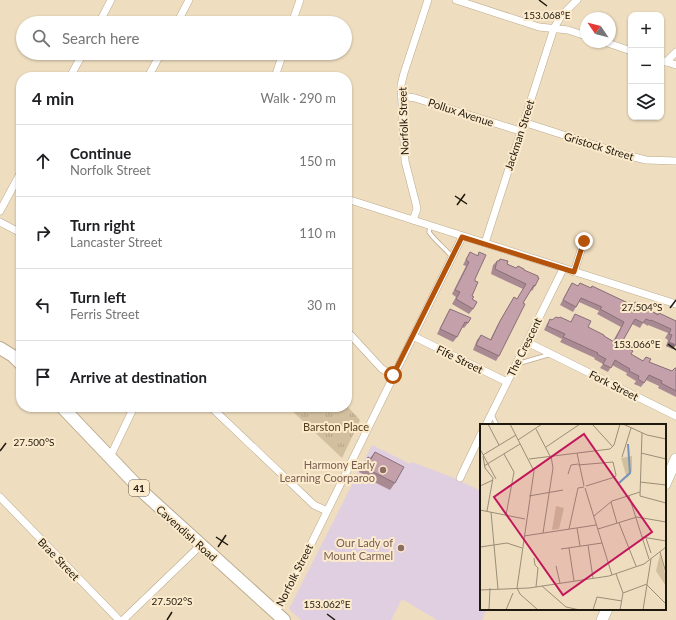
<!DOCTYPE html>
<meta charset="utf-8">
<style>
body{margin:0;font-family:Lato,sans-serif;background:#f2f2f2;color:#202124}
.controls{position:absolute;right:12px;top:12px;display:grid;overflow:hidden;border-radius:8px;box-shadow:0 1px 3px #0004}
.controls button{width:36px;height:36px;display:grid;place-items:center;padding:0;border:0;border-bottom:1px solid #e0e0e0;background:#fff;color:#202124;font:20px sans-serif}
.compass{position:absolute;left:580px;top:12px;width:36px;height:36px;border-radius:50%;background:#fff;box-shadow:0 1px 3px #0004;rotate:305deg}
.stop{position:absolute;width:12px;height:12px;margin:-9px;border:3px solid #b45309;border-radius:50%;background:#fff}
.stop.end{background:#b45309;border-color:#fff;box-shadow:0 1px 4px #0008}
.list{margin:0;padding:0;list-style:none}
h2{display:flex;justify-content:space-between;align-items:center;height:52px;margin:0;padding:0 16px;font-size:17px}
h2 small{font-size:13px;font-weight:400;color:#757577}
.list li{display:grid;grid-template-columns:26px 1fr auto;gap:12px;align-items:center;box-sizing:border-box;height:72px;padding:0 16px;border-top:1px solid #e0e0e0}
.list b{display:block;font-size:15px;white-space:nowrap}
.list p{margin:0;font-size:13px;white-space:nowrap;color:#757577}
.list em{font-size:13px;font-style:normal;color:#757577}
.icon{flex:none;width:22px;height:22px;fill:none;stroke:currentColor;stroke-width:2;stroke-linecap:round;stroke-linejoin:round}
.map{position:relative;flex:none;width:676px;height:620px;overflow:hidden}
.search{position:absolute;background:#fff;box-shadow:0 1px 3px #0004;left:16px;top:16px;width:336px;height:44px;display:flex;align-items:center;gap:10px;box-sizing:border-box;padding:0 14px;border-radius:22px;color:#757577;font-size:15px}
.panel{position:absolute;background:#fff;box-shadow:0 1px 3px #0004;left:16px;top:72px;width:336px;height:340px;border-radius:16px}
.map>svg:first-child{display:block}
</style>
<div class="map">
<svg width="676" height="620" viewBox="0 0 676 620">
<defs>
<pattern id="grass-tufts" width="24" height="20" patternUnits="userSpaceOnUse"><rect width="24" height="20" fill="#d2bf9e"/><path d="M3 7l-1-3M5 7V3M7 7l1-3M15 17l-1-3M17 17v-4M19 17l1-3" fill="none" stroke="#b4a387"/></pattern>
</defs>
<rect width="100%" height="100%" fill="#eeddbf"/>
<polygon fill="#e0cfe1" points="372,445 410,464 412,462 454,478 481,491 481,609 487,609 482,620 437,620 402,599 391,620 301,620 289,609"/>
<polygon fill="url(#grass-tufts)" points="347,406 360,420 342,458 288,407 347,407"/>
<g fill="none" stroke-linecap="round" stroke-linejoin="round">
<g stroke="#bcab8e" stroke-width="5">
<g id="lane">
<path d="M430,226L429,232C435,241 445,248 452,257"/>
<polyline points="517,364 551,354"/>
<polyline points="492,415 497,425"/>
</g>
</g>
<g stroke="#bcab8e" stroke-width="8">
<g id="street">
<polyline points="456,0 539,27 568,30 586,36"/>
<polyline points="99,23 111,0"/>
<polyline points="177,23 189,0"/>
<polyline points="292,23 300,0"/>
<polyline points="605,42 631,51"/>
<polyline points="661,60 676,65"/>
<polyline points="666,62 676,52"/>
<polyline points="70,77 83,53"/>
<polyline points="148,77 161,53"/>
<polyline points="275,77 283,53"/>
<polyline points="402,96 415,98 520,131"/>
<polyline points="523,122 626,155 646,160 676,161"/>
<polyline points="347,199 676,304"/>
<polyline points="0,211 21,172"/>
<polyline points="413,220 417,209 416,204 405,161 401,85 404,73 428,0"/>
<polyline points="0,222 21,233"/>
<polyline points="485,243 554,28 561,16 577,0"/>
<polyline points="574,272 584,241"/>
<polyline points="347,331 382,369 393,375"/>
<polyline points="413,336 507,382"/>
<polyline points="527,342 676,416"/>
<polyline points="211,407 314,505 327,511"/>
<polyline points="486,425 563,269"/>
<polyline points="110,457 134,407"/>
<polyline points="460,478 481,434"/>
<polyline points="0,497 119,620"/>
<polyline points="275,612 283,601 462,237"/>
<polyline points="123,620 201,545"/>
</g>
</g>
<g stroke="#bcab8e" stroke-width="12">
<g id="secondary">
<polyline points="665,484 676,459"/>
<polyline points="602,620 607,609"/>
</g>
</g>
<g stroke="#bcab8e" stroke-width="14">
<g id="primary">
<polyline points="0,348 13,356 21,364"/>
<polyline points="62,407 145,494 284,620"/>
</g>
</g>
<use href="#lane" stroke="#fff" stroke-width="3.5"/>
<use href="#street" stroke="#fff" stroke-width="7"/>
<use href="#secondary" stroke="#fff" stroke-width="11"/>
<use href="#primary" stroke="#fff" stroke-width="12"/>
</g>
<g fill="#a98a93">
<polygon points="470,252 477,256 479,252 472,296 473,309 469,314 452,304 456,297 452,294 466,266 463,265 467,257"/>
<polygon points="500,259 507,264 516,268 518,266 524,270 535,286 532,291 531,290 523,303 499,356 496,361 473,350 477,340 481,335 490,340 497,326 511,302 514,297 517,299 523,289 491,274 493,265 497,261 498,261"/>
<polygon points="572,283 578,286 580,283 590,288 592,286 628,303 633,304 635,302 658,314 676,321 673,349 666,346 668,340 665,338 668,333 648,325 648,326 643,323 640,328 632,324 621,344 631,354 643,361 646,357 649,362 672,371 675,368 676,368 676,397 658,388 659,386 646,380 641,387 634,384 636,381 626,375 627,373 612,365 608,372 600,368 603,364 594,359 595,358 560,342 562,339 544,330 547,324 550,319 552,320 559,318 571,322 575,314 588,327 613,341 621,327 597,314 599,311 579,302 573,312 560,305 569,288"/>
<polygon points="450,309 468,323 464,328 462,327 457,337 453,342 437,334 447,314"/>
<polygon points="375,452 395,483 390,490 362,476 363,474 359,472 363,464 368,457 370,458"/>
</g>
<polygon fill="#897078" points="669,342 676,345 673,349 666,346"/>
<g fill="#c4a0ab" stroke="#897078">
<polygon points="470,252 478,256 479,252 486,255 475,279 475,281 478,282 472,296 474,297 472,299 477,302 473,309 456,299 460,292 455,290 469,262 466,260"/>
<polygon points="500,259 508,261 507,264 516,268 518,266 524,269 524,270 538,276 538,278 539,278 535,286 534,285 523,303 525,304 499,356 476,345 481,335 491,340 500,321 514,297 517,299 526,284 495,269 497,261 499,261"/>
<polygon points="572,283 578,286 580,283 591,288 592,286 628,303 629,302 634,304 635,302 649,308 648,309 658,315 659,313 676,321 676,345 669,342 672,335 669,334 671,329 651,320 651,321 646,319 643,323 635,319 621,344 633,351 631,354 643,361 646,357 651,359 649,362 672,371 675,368 676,368 676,391 661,383 662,381 649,375 644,383 638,379 639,376 629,371 630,369 615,360 611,368 603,364 606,359 597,354 598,353 563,337 565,334 547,326 550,319 552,320 556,317 559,318 560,317 571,322 575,314 591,321 588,327 604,335 604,336 614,342 624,322 600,309 602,307 581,298 576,307 563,300"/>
<polygon points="450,309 471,318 468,323 465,322 457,337 440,329"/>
<polygon points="375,452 404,467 395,483 367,469 369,467 364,465 368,457 371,459"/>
</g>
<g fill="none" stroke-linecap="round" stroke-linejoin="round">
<polyline stroke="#b45309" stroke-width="5" points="393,375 462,237 574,272 584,241"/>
</g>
<path fill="none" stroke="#1e180d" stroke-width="1.5" d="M539,0L547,6M455,196L467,204M457,205L465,194M670,308L676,300M668,344L676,350M0,451L6,443M216,537L228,545M218,547L226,535M327,614L335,620M167,620L172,612"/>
<g fill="#8d6e63" stroke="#fceacc" stroke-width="1.5">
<circle cx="383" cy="470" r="4"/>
<circle cx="401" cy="548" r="4"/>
</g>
<g text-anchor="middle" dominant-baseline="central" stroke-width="4" stroke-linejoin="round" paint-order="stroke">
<rect fill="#fceacc" stroke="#615746" stroke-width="1" x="129" y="480" width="20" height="16" rx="3"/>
<g font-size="10" font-weight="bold" fill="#1e180d">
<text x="139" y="488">41</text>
</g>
<g font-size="11" fill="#1e180d" stroke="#fceacc">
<text transform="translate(461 112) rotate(18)">Pollux Avenue</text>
<text transform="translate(403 121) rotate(-92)">Norfolk Street</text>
<text transform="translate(519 135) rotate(-72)">Jackman Street</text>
<text transform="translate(599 146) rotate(17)">Gristock Street</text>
<text transform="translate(524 347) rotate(-64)">The Crescent</text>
<text transform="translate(460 359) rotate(26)">Fife Street</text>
<text transform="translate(614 385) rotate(27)">Fork Street</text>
<text transform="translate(187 533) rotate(42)">Cavendish Road</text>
<text transform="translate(59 559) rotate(46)">Brae Street</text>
<text transform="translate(294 575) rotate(-63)">Norfolk Street</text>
</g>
<g font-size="11" fill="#533f19" stroke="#fceacc">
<text x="336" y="426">Barston Place</text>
</g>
<g font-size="11" fill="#785e54" stroke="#fceacc" text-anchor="end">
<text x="375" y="464">Harmony Early<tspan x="375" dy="13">Learning Coorparoo</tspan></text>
<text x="393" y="542">Our Lady of<tspan x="393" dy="13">Mount Carmel</tspan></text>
</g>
</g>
<g transform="translate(480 424)">
<rect width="186" height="186" fill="#eeddbf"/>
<path d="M152,32V47L147,54L141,34ZM76,82L84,84L79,105L72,106ZM180,130L186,154V162L176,147Z" fill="#d2bf9e"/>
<path fill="none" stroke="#7594bd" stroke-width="2" d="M139,59L150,49L148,20"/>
<path fill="none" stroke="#9b8e78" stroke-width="1" d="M8,0L19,21M30,0L54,47L37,164L40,170L58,186M112,0L133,23M143,0L167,11L186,15M56,5L70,32M162,9L160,72L186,79M38,16L62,0M66,23L100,0M0,25L16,55M97,29L104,62M161,29L186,35M24,30L34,48L26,91M3,31L36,11M3,32L5,44L13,54L7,87M142,33L151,4M49,35L130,25L134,21L140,0M98,41L133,38L136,51L135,53L106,62M4,42L40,20M88,50L91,41L98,40M160,58L186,61M0,62L13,56M105,64L132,151M49,72L83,66M149,72L169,135M131,78L137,99M0,86L45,95M11,88L18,165M114,92L132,77L160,68M139,99L156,142M97,104L100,122M89,105L98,64L104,63M118,105L157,93L186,98M63,109L73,44L71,32M44,112L116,101M162,113L186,117M166,114L171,129M108,121L113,154M0,123L27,119L42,124M89,124L94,157M81,125L122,119M180,128L186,149M54,134L55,141L58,144L56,163M76,142L80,159M136,150L143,169L140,186M167,161L186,180M62,162L86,183L100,186M0,166L49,164L129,152L164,140L186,123M143,169L167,160M9,186L10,164M26,186L33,169M113,186L117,173L142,177M163,186L171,135"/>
<path fill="#c2185b" fill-opacity="0.15" stroke="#c2185b" stroke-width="2" d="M104,10L172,108L83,171L14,73Z"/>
<rect width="186" height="186" fill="none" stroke="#1e180d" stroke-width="2"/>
</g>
<g font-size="10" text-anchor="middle" fill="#1e180d" stroke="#fceacc" stroke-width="4" stroke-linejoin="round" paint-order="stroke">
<text x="547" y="19">153.068°E</text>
<text x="642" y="311">27.504°S</text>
<text x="637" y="348">153.066°E</text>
<text x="34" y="446">27.500°S</text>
<text x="172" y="605">27.502°S</text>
<text x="327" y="608">153.062°E</text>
</g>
</svg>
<div class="controls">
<button>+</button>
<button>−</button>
<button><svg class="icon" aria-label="layers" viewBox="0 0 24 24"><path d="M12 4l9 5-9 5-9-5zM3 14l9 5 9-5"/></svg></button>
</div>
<svg class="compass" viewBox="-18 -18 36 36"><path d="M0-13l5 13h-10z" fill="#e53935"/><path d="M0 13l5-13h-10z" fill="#757577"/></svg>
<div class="stop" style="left:393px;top:375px"></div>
<div class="stop end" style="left:584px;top:241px"></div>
<div class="search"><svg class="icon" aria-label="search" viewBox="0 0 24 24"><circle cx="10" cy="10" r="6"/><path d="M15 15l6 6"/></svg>Search here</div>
<section class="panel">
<h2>4 min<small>Walk · 290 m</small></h2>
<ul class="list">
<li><svg class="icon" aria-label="ahead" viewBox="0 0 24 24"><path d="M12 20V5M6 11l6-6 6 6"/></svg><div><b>Continue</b><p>Norfolk Street</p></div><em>150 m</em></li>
<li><svg class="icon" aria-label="right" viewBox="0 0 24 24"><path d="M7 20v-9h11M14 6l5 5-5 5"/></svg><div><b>Turn right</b><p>Lancaster Street</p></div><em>110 m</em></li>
<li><svg class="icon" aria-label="left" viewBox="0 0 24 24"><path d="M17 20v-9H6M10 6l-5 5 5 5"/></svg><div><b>Turn left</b><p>Ferris Street</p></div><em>30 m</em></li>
<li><svg class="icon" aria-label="arrive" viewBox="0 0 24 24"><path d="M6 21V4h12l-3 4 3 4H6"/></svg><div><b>Arrive at destination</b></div></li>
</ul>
</section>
</div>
